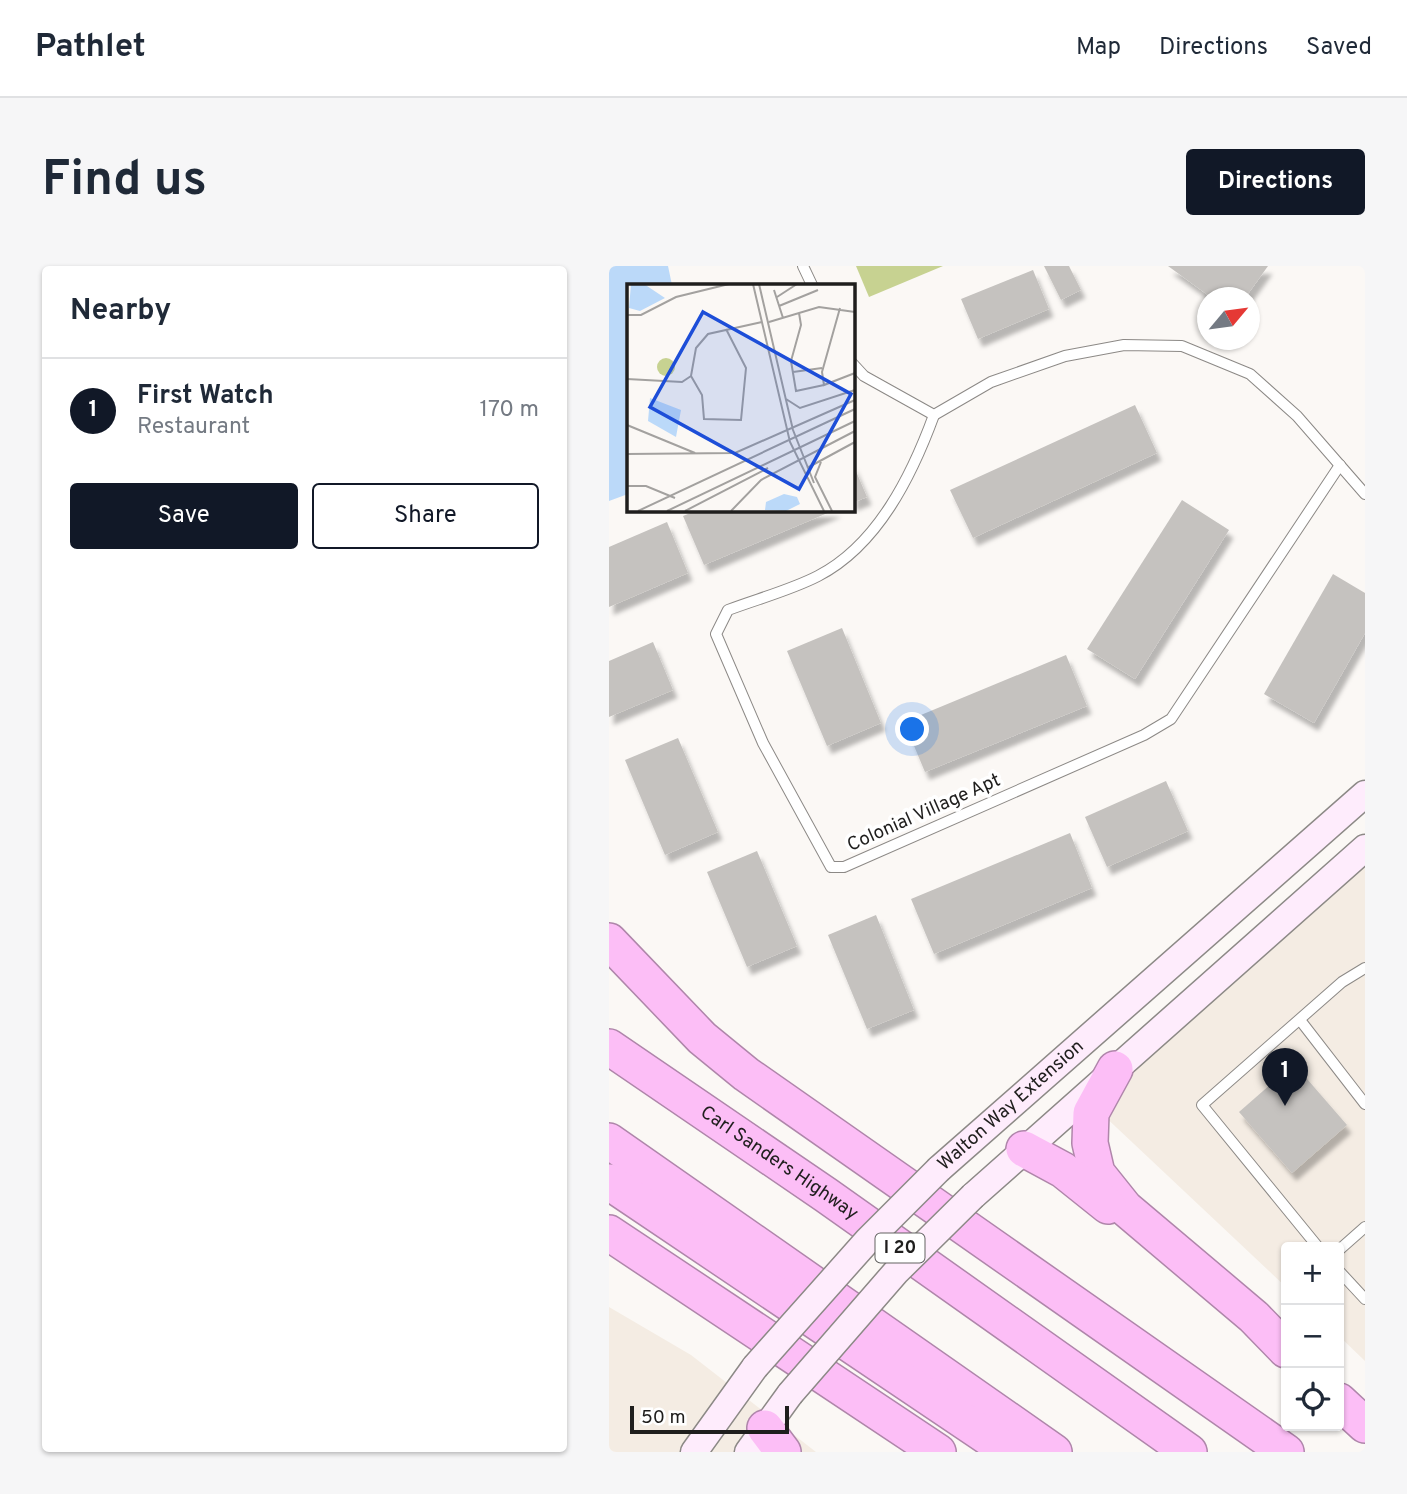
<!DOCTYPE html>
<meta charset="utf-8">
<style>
body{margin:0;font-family:Overpass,sans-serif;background:#f6f6f7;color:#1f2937}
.controls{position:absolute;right:21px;bottom:21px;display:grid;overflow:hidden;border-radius:7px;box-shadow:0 2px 5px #0004}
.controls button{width:63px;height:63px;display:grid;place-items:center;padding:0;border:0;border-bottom:2px solid #e0e1e3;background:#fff;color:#1f2937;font:35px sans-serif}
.compass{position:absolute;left:588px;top:21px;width:63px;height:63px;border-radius:50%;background:#fff;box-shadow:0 2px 5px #0004;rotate:61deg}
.scale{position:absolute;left:21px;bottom:18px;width:159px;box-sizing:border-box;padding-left:7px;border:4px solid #1f1e1d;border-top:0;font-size:19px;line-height:24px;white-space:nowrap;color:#1f1e1d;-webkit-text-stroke:5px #fff;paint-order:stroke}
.you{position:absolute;left:304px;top:464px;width:24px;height:24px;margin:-18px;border:5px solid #fff;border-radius:50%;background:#1a73e8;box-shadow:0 0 0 10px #1a73e833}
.badge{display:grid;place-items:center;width:46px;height:46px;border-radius:50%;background:#111827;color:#fff;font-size:23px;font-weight:700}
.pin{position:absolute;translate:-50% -58px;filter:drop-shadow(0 2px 4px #0008)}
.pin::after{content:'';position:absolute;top:37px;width:24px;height:21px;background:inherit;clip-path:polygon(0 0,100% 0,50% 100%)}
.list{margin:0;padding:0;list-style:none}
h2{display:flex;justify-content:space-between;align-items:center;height:91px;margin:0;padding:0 28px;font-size:30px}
h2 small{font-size:23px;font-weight:400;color:#747a83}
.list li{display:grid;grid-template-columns:46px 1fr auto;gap:21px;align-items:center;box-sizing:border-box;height:105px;padding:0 28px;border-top:2px solid #e0e1e3}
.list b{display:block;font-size:26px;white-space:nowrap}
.list p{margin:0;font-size:23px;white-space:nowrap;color:#747a83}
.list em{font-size:23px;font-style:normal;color:#747a83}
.actions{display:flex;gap:14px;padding:21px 28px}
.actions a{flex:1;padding:16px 0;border:2px solid #111827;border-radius:7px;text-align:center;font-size:24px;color:#111827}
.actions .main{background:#111827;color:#fff}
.icon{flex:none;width:38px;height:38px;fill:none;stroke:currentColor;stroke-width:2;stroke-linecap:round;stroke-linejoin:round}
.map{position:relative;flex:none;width:756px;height:1186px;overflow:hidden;border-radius:7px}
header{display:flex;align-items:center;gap:42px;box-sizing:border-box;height:98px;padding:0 35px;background:#fff;border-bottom:2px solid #e0e1e3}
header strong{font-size:33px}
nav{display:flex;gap:38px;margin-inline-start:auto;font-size:24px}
.intro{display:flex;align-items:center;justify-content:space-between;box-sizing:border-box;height:168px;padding:0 42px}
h1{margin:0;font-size:49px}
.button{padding:18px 32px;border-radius:7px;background:#111827;color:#fff;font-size:24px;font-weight:700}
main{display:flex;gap:42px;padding:0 42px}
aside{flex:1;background:#fff;border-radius:7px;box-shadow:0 2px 5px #0004}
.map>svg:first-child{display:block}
</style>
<header>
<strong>Pathlet</strong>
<nav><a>Map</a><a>Directions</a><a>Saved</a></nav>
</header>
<div class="intro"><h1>Find us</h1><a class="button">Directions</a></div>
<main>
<aside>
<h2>Nearby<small></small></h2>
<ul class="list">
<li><span class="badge">1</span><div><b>First Watch</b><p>Restaurant</p></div><em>170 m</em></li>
</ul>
<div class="actions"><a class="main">Save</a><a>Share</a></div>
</aside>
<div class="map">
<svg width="756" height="1186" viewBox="0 0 756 1186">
<defs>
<filter id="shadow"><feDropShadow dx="4.5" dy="8" stdDeviation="2" flood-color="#0004"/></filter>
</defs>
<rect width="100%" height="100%" fill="#fbf8f5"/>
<g fill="#f4ece3">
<polygon points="756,598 756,1095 730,1070 730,981 677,981 677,1021 491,846 504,818"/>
<polygon points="0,1041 82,1089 207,1186 0,1186"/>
</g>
<polygon fill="#c7d291" points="247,0 334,0 260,31"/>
<polygon fill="#bbd9f9" points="0,0 59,0 63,19 19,19 19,228 0,235"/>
<g fill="#c5c2bf" filter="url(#shadow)">
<polygon points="435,0 460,0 472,24 452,34"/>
<polygon points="559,0 659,0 636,32 603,32"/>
<polygon points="424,4 440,43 369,73 352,33"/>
<polygon points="526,139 548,187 364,272 341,224"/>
<polygon points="243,196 258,231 243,237"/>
<polygon points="573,234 620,264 526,413 478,383"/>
<polygon points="91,243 228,243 95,299 74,250"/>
<polygon points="58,256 79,307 0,341 0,281"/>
<polygon points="724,308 756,327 756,367 705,457 655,428"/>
<polygon points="233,362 272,457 218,480 178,385"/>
<polygon points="44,376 64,424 0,451 0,395"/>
<polygon points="457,389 478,440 316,506 295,456"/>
<polygon points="69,472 109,566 56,589 16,494"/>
<polygon points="557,515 579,565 498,601 476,551"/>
<polygon points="461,567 483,622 325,688 302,633"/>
<polygon points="148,585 188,680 138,701 98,606"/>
<polygon points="267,649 305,744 258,763 219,669"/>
<polygon points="685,798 738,859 683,907 630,846"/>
</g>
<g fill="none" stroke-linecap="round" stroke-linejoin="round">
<g stroke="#8c8986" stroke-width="12">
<g id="lane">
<polyline points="194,0 203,19"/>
<polyline points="243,97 255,110 325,149 382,116 456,90 515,79 573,80 641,108 688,150 756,228"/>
<path d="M325,149C303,209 269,279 209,310C182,324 148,333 119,344L107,368L154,477L222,601H235L535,469L562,453L731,199"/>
<polyline points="691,754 756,838"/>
<polyline points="709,981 593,839 733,716 756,702"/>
<polyline points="730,984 756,961"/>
<polyline points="730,1005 756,1033"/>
</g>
</g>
<g stroke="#8c8986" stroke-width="29">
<g id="secondary">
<path id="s1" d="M330,903L756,528"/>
<polyline points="364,930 756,582"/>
<polyline points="85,1186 146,1101"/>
<polyline points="139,1186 181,1128"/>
</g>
</g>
<g stroke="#af86aa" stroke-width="38">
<g id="highway">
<polyline points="0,675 93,772 137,808 677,1186"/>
<path id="s2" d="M0,781L217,929L580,1186"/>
<polyline points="506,803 482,847 481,877 488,907 516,942 645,1051 677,1084"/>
<polyline points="0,875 445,1186"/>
<polyline points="415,883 454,904 499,940"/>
<polyline points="0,916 401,1186"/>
<polyline points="0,967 329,1186"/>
<polyline points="730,1135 756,1159"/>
<polyline points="156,1162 174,1186"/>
</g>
</g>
<use href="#lane" stroke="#fff" stroke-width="10"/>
<use href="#secondary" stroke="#feecfc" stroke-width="26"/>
<use href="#highway" stroke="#fcbef6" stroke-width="35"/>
<g stroke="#8c8986" stroke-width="29" stroke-linecap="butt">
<g id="secondary-bridge">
<polyline points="146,1101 259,974 330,903"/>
<polyline points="181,1128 287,1006 364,930"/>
</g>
</g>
<use href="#secondary-bridge" stroke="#feecfc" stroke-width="26"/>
</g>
<g text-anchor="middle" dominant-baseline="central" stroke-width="7" stroke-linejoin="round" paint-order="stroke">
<rect fill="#fff" stroke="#626261" stroke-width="2" x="266.5" y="967.5" width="49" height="29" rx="5"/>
<g font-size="18" font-weight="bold" fill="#1f1e1d">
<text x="291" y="982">I 20</text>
</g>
<g font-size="19" fill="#1f1e1d" stroke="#fff">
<text transform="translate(315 547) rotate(-24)">Colonial Village Apt</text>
<text stroke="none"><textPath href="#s1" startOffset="96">Walton Way Extension</textPath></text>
<text stroke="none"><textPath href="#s2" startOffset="206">Carl Sanders Highway</textPath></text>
</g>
</g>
<g transform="translate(18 18)">
<rect width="228" height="228" fill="#fbf8f5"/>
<path d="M30 83a9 9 0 1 1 18 0a9 9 0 1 1-18 0Z" fill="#c7d291"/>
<path d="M4,0H17L38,14L13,27L2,24ZM23,114L54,126L49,153L21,137ZM157,210L170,213L173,220L159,227L138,226L139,218Z" fill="#bbd9f9"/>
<path fill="none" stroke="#a3a19f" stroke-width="2" d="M126,0L163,158L197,227M132,0L166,146L187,199M147,6L156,34M150,13L170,0M152,22L191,6M213,24L195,88L197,101L228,89M172,29L174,41L164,77L169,107L197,101M0,31H14L49,13L102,0M142,38L192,23L228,28M166,88L195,84M64,92L75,111L77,135L114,136L119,84L99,45M0,95L55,98L64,92L69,64L81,50L135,38M159,115L173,124L228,106M0,141L68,169M0,170L108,169L228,116M194,178L188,193L205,227M180,184L228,158M0,202H19L48,214M11,227L228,125M40,227L228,137M58,227L141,184M104,227L134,196L228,147"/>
<path fill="#1d4ed8" fill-opacity="0.15" stroke="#1d4ed8" stroke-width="3.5" d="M76,28L224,110L172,205L23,123Z"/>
<rect width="228" height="228" fill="none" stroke="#1f1e1d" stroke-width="3.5"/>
</g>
</svg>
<div class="controls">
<button>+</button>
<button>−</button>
<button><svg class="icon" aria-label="locate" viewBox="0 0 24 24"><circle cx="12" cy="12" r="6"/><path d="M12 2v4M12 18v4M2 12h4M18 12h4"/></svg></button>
</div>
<svg class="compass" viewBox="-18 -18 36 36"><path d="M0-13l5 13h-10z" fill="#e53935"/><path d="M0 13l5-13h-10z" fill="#747a83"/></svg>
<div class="scale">50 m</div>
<div class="you"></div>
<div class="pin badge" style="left:676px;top:840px">1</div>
</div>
</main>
